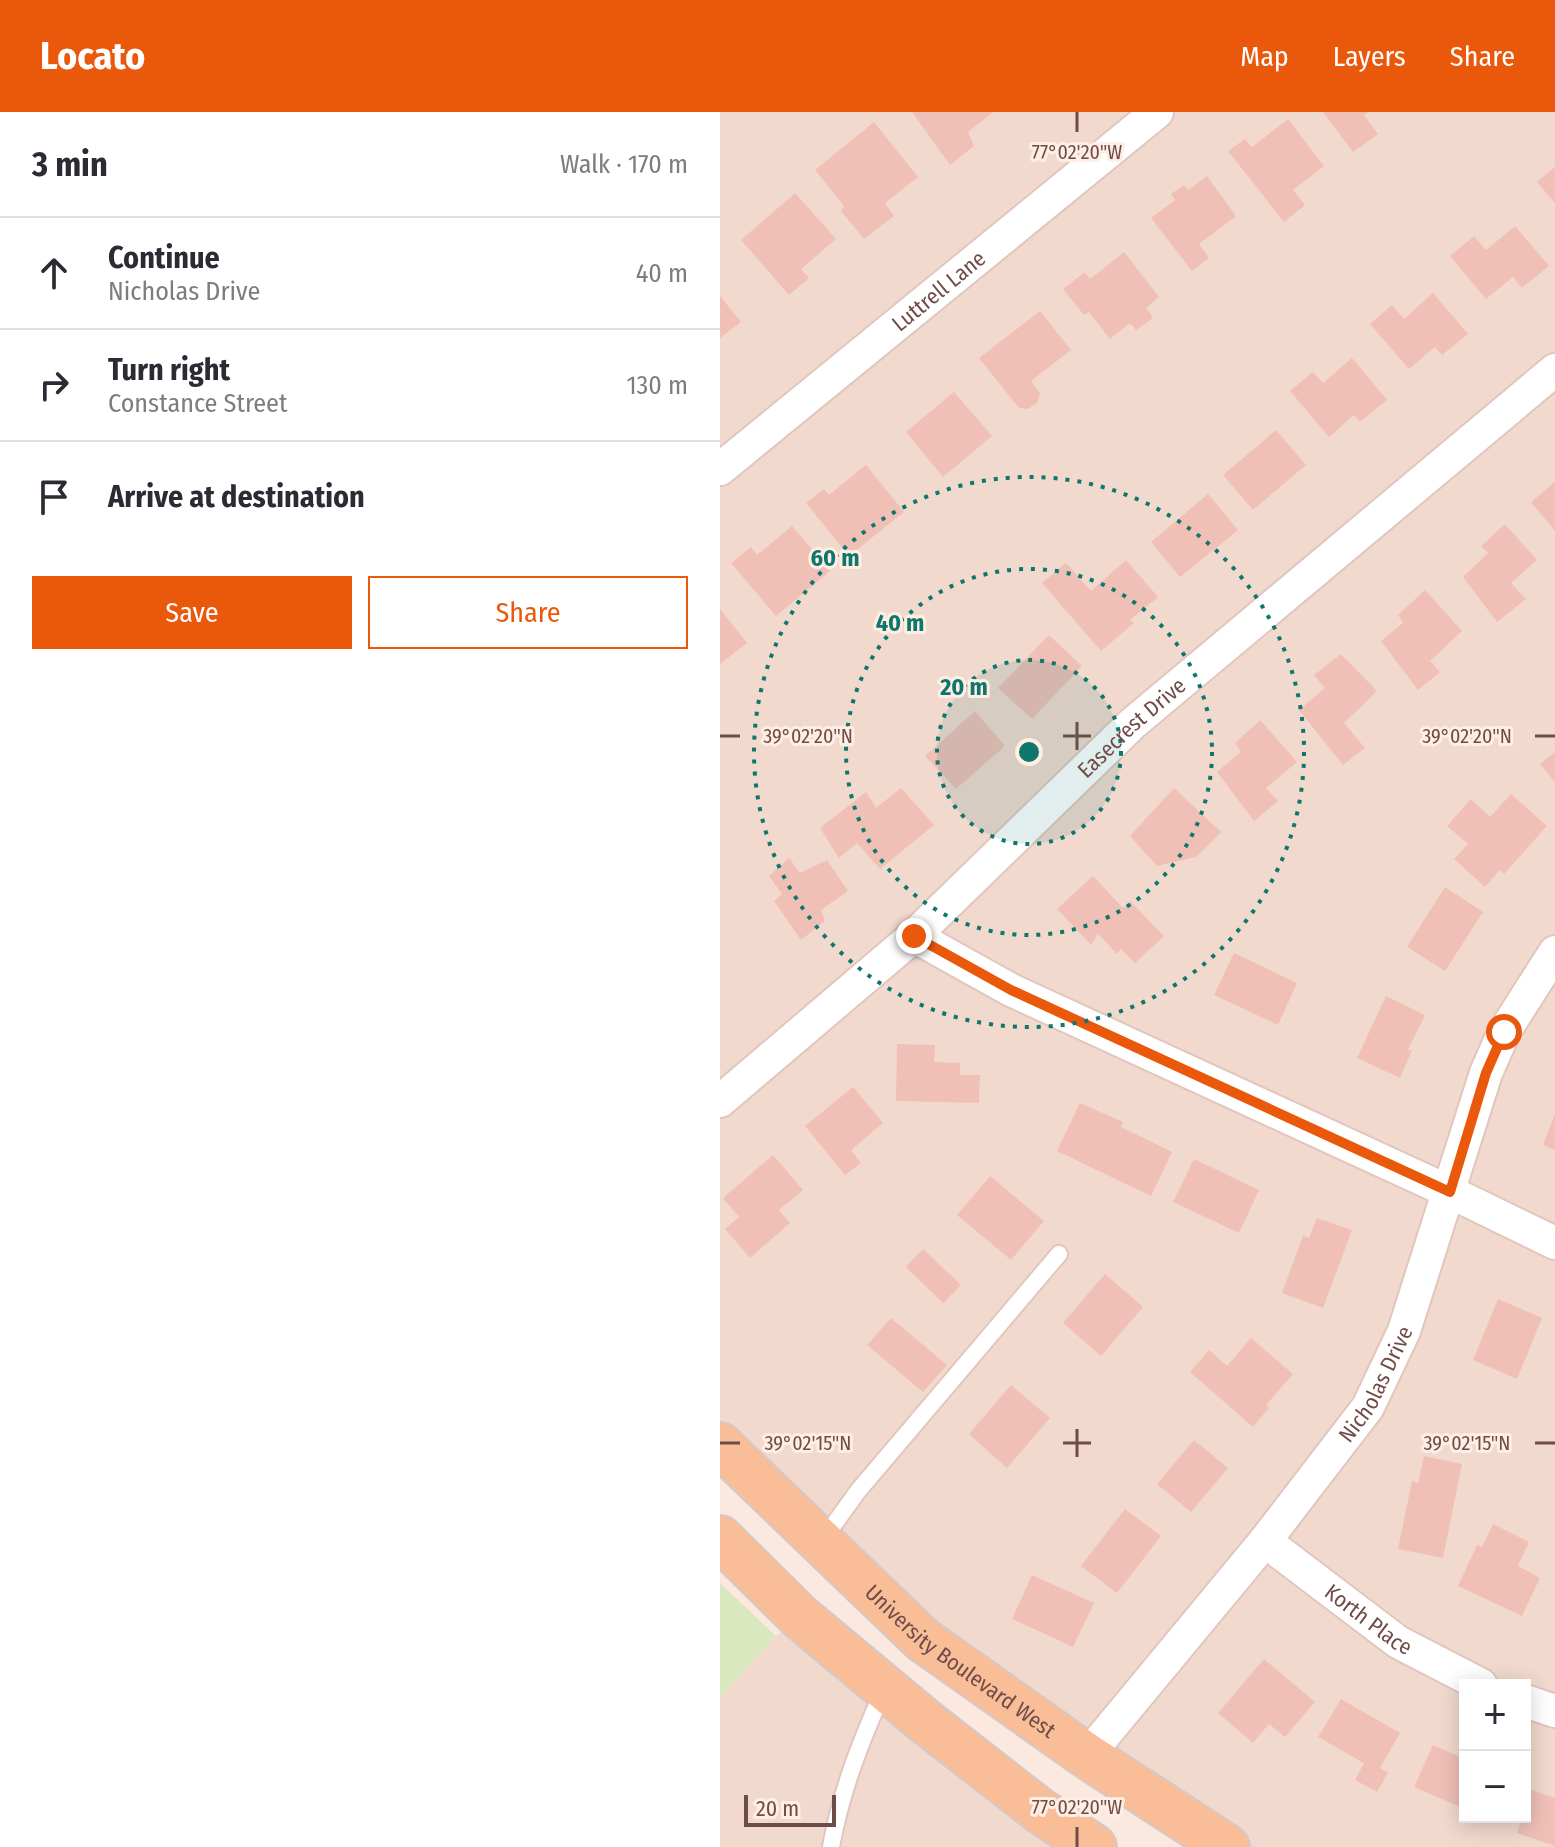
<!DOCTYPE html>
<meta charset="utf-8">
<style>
body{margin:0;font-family:"Fira Sans Condensed",sans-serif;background:#f7f7f7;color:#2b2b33}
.controls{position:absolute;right:24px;bottom:24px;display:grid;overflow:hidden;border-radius:0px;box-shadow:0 4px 20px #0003}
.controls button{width:72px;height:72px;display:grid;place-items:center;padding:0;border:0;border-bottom:2px solid #e1e1e2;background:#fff;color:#2b2b33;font:40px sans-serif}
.scale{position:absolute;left:24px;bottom:20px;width:92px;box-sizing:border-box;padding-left:8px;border:4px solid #704c48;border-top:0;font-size:22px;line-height:28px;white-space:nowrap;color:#704c48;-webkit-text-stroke:6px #ffeee4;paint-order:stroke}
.stop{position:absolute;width:24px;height:24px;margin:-18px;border:6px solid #ea580c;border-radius:50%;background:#fff}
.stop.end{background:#ea580c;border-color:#fff;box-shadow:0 2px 8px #0008}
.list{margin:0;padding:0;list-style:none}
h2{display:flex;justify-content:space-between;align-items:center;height:104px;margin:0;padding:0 32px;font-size:34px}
h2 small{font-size:26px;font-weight:400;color:#7c7c81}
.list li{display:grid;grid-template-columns:52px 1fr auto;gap:24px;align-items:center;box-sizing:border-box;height:112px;padding:0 32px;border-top:2px solid #e1e1e2}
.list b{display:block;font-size:30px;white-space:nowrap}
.list p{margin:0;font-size:26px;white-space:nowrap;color:#7c7c81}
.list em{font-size:26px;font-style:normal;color:#7c7c81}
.actions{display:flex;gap:16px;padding:24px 32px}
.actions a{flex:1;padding:18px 0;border:2px solid #ea580c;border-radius:0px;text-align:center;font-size:28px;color:#ea580c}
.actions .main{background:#ea580c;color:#fff}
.icon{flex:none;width:44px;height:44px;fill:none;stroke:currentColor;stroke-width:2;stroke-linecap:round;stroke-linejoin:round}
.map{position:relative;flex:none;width:835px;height:1735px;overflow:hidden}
header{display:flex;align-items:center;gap:48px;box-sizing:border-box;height:112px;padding:0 40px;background:#ea580c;color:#fff}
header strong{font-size:38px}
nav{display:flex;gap:44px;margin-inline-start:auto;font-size:28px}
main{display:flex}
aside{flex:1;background:#fff}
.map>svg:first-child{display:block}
</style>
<header>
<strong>Locato</strong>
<nav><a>Map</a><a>Layers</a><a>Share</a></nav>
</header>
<main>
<aside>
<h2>3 min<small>Walk · 170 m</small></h2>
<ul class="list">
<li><svg class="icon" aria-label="ahead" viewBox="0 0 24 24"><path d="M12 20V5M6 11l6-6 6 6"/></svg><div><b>Continue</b><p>Nicholas Drive</p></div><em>40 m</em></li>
<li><svg class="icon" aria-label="right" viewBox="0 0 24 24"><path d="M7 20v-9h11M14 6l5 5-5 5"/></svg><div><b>Turn right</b><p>Constance Street</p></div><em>130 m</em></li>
<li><svg class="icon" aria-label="arrive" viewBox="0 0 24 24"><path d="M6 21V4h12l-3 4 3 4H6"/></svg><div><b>Arrive at destination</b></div></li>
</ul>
<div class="actions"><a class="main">Save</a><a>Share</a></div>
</aside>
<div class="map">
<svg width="835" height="1735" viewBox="0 0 835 1735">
<rect width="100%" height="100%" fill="#fbe9df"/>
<g fill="#f2d9cd" fill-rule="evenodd">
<path d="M0,0H835V1735H518L367,1644L0,1333ZM745,1573H805V1705H745Z"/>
<polygon points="80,1505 374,1735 0,1735 0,1586 56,1524"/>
</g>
<polygon fill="#d9e8be" points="0,1471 56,1524 0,1586"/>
<g fill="#f0c0b7">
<polygon points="192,0 273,0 248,20 254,34 230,53"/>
<polygon points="603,0 649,0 644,3 658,22 633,40"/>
<polygon points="568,7 604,54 573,78 585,93 564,110 508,39 525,27 532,35"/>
<polygon points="154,10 198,65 165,91 174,104 144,127 121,99 124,94 95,58"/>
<polygon points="835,55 835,91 817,70"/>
<polygon points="487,64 516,104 479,132 489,146 472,159 431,106 455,88 451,82 464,73 468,78"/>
<polygon points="75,81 116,127 81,157 89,166 69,183 21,128"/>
<polygon points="795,114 829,154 802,176 793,165 766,187 730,144 754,124 766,138"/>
<polygon points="404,140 439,185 426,196 433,206 416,218 410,211 390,227 369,200 364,203 343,177 365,160 370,167"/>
<polygon points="713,181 748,222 722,243 715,235 689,257 650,212 672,193 684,207"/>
<polygon points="0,184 21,210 0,226"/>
<polygon points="320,199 351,238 311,269 320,281 317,291 308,297 299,296 259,246"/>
<polygon points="632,246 667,288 640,310 634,303 609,325 570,279 593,260 603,271"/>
<polygon points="234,280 272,324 223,365 186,320"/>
<polygon points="556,318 586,353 533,398 503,363"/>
<polygon points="146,353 184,400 129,444 86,391 104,377 109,383"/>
<polygon points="835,370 835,419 811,390"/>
<polygon points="488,382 518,418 460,465 431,430"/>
<polygon points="785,412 817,448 791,471 806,487 777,510 743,465 768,441 761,434"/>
<polygon points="72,414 110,459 56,504 11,451 31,435 37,443"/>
<polygon points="406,448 438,485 410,508 414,511 381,539 322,471 346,451 371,479"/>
<polygon points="705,478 742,519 710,549 720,560 698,578 661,529 683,511 678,503"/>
<polygon points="0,497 27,531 0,552"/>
<polygon points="329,523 362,554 312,607 278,576"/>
<polygon points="621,542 657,579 624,611 645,636 623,653 579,598 605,576 594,563"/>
<polygon points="255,599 285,634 236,677 205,644"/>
<polygon points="540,608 577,650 546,676 558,689 534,709 497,660 521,640 515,631"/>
<polygon points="835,640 835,670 820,652"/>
<polygon points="181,676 214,713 160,757 137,731 119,746 100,716 146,680 156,696"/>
<polygon points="454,676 501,720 476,745 437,754 410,724"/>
<polygon points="791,682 827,714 784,762 780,758 765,775 734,747 748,732 727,714 751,687 770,705"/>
<polygon points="69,746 80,761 107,748 128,779 101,798 105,809 81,828 54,789 62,782 49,764"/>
<polygon points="373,764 403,796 410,789 444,824 415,851 401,837 397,842 378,822 371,833 337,797"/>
<polygon points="725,775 763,800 725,859 687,835"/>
<polygon points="514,841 577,871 558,913 494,883"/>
<polygon points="666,884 705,903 688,938 692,938 680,966 637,946"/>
<polygon points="177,932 215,933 214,950 240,951 240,963 260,963 259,991 176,989"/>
<polygon points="133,975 163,1011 131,1038 141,1051 125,1063 85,1014"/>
<polygon points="360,991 403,1010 401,1015 452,1040 431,1084 337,1039"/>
<polygon points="835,1002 835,1038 823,1033"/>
<polygon points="53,1043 83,1078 59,1098 70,1111 30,1146 5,1117 19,1105 3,1086"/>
<polygon points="474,1047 539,1078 519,1121 453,1090"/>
<polygon points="270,1064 324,1109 291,1148 237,1103"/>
<polygon points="597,1106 632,1118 603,1196 562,1181 583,1124 589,1126"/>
<polygon points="203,1137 241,1173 223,1191 186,1155"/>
<polygon points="385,1162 423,1195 381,1244 343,1211"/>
<polygon points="778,1187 822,1206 797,1267 753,1248"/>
<polygon points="171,1206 227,1253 203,1280 147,1233"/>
<polygon points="531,1226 573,1262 546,1293 549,1296 533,1315 470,1260 489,1238 507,1254"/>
<polygon points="291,1273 330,1306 287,1356 249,1322"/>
<polygon points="474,1328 508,1356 471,1400 437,1372"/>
<polygon points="704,1344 742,1352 723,1446 678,1437 692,1369 698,1371"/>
<polygon points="405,1397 441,1424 397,1481 361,1454"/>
<polygon points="773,1412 809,1430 798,1454 820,1466 802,1504 738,1474 757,1433 762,1435"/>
<polygon points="312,1463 374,1491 353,1535 292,1507"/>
<polygon points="544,1547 595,1590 565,1625 549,1612 533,1631 498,1601"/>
<polygon points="621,1587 680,1621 660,1656 668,1661 657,1680 635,1668 644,1651 598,1625"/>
<polygon points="713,1633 745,1647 745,1697 694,1675"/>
<polygon points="811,1678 835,1686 835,1734 797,1721 802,1705 805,1705"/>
</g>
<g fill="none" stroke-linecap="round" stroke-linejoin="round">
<g stroke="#e1c6be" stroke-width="20">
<g id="service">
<polyline points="102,1429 138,1379 339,1142"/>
<path d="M111,1735C121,1679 141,1629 164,1577"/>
</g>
</g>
<g stroke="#e1c6be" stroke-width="36">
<g id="minor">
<path id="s1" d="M0,357L437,0"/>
<polyline points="194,824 291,878 730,1080 835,1131"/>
<path id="s2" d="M0,989L194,824L412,612L835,258"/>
<path id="s3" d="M545,1429L678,1530L761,1573"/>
<polyline points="805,1589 835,1599"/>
<path id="s4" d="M367,1644L545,1429L648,1295L684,1219L766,961L784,920L835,840"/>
</g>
</g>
<g stroke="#d4c9c8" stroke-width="48">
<g id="primary">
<path id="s5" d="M0,1333L203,1528L367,1644L507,1735"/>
<polyline points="0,1426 80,1505 206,1610 319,1698 374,1735"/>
</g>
</g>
<use href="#service" stroke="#fff" stroke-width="16"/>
<use href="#minor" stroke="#fff" stroke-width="32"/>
<use href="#primary" stroke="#f9bd98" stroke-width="44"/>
</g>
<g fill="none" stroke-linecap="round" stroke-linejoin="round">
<polyline stroke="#ea580c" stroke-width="10" points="194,824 291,878 730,1080 766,961 784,920"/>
</g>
<path fill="none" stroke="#704c48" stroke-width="3" d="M357,0V20M357,610V638M0,624H20M343,624H371M815,624H835M357,1317V1345M0,1331H20M343,1331H371M815,1331H835M357,1715V1735"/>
<circle cx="309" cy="640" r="92" fill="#0f766e" fill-opacity=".12"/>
<g fill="none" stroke="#0f766e" stroke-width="4" stroke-dasharray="4 8">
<circle cx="309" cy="640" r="92"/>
<circle cx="309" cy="640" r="183"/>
<circle cx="309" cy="640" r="275"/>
</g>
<g text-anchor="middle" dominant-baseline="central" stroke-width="6" stroke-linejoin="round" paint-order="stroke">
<g font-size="22" fill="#704c48" stroke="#ffeee4">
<text stroke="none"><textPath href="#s1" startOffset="282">Luttrell Lane</textPath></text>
<text stroke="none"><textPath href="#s2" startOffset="556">Easecrest Drive</textPath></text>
<text stroke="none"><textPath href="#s4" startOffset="472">Nicholas Drive</textPath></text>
<text stroke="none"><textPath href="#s3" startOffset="130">Korth Place</textPath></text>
<text stroke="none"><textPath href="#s5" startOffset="324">University Boulevard West</textPath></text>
</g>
</g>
<g font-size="20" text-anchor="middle" fill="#704c48" stroke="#ffeee4" stroke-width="6" stroke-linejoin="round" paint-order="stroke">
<text x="357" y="47">77°02'20"W</text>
<text x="88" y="631">39°02'20"N</text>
<text x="747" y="631">39°02'20"N</text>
<text x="88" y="1338">39°02'15"N</text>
<text x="747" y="1338">39°02'15"N</text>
<text x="357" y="1702">77°02'20"W</text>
</g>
<circle cx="309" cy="640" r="12" fill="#0f766e" stroke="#ffeee4" stroke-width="4"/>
<g font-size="24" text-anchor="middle" font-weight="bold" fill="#0f766e" stroke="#ffeee4" stroke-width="6" stroke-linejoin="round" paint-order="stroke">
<text x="115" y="454">60 m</text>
<text x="180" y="519">40 m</text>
<text x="244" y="583">20 m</text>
</g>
</svg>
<div class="controls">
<button>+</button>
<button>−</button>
</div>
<div class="scale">20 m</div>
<div class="stop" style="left:784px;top:920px"></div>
<div class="stop end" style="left:194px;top:824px"></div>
</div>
</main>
